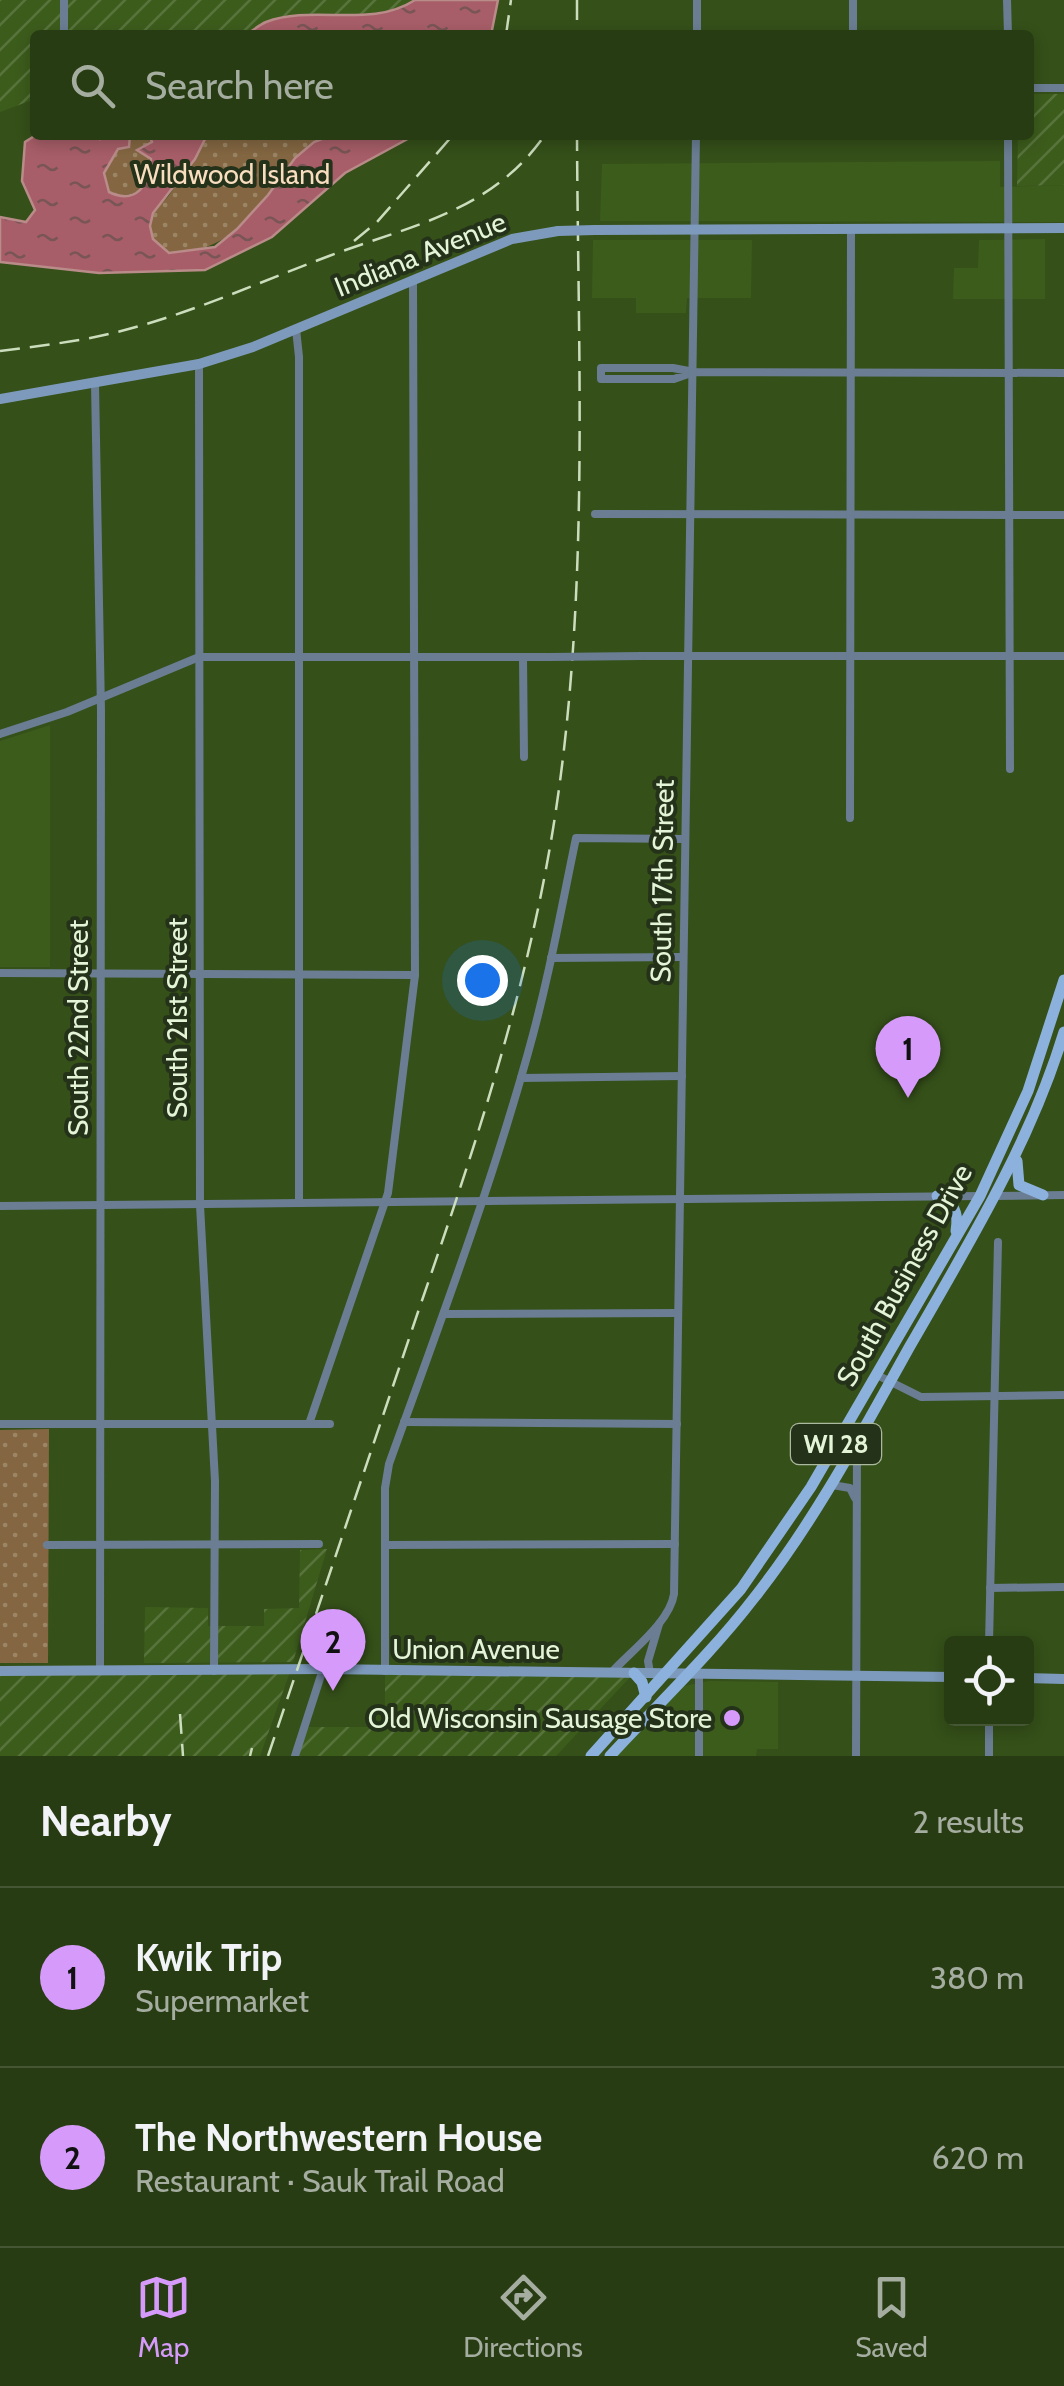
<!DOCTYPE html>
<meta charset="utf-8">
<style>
body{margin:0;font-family:Cabin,sans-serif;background:#344721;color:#f1f3f6}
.controls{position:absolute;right:30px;bottom:30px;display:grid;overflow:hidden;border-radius:10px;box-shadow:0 5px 15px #0003}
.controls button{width:90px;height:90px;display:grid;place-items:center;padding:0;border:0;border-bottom:2px solid #445633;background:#283c13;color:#f1f3f6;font:50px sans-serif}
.you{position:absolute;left:482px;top:980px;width:35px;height:35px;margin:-25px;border:8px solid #fff;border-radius:50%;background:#1a73e8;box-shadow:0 0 0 15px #1a73e833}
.badge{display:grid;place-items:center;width:65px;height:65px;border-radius:50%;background:#d69bfa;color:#111;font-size:32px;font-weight:700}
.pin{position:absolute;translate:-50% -82px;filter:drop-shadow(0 2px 5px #0008)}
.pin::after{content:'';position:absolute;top:52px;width:35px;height:30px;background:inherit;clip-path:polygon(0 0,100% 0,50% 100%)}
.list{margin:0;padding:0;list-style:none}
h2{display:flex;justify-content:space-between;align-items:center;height:130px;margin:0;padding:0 40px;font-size:42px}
h2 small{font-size:32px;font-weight:400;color:#a5ada0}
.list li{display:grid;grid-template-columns:65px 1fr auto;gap:30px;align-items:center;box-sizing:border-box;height:180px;padding:0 40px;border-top:2px solid #445633}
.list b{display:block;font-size:38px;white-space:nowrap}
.list p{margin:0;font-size:32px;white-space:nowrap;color:#a5ada0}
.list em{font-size:32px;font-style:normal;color:#a5ada0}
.icon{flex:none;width:55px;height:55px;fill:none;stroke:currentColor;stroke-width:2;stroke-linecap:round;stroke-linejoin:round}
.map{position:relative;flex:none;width:1064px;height:1756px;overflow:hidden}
.search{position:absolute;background:#283c13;box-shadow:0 5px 15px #0003;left:30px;right:30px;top:30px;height:110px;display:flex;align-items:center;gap:25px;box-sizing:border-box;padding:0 35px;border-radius:10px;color:#a5ada0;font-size:38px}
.sheet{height:490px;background:#283c13}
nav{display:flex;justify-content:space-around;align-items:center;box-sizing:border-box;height:140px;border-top:2px solid #445633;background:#283c13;font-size:28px;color:#a5ada0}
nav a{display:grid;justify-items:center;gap:5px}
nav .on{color:#d69bfa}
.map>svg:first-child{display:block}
</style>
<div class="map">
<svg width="1064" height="1756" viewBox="0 0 1064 1756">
<defs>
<pattern id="industrial-furrows" width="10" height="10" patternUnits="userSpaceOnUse" patternTransform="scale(2.5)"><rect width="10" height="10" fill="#3c5c1c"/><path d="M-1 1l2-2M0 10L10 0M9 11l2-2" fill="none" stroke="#58743c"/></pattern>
<pattern id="park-dots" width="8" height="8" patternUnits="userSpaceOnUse" patternTransform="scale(2.5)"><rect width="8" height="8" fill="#846742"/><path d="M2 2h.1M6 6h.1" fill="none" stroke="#9b8565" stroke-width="1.8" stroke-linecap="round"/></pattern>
<pattern id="water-ripples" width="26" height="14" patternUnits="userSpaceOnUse" patternTransform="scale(2.5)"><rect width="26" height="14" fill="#a75e68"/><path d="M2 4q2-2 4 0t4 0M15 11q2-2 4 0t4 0" fill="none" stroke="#7a5556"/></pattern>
</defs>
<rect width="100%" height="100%" fill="#355019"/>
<g fill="#3c5c1c">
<polygon points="1000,161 1000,187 1064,185 1064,222 600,221 602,164"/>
<polygon points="1045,239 1045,299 953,299 954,268 978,268 979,240"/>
<polygon points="593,240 752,240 751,298 687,298 686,313 636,313 636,298 592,298"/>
<polygon points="50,725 50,967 0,967 0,741"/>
<polygon points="709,1681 778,1682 778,1749 757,1749 756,1756 617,1756 684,1686"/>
</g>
<g fill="url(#industrial-furrows)">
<polygon points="0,0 415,0 404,7 359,16 312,16 267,22 246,35 35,35 35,99 0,112"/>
<polygon points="1029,94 1064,94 1064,185 1017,186 1018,135 1029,135"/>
<polygon points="327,1549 293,1662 144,1663 145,1607 208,1608 208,1626 264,1626 264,1609 299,1608 300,1550"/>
<polygon points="291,1669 260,1756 0,1756 0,1671"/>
<polygon points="385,1671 634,1673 556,1756 295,1756 305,1727 385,1727"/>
</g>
<g fill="url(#park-dots)">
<path d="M130,135H154L150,138L152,142L137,149L148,156C158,182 135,203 109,192L104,173L119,149L128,148Z"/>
<path d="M207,135H332C270,161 259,243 187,251C179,252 171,254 165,251C153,246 148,230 152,218C155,208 164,202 170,194C183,175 196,155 207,135Z"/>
<polygon points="49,1429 48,1663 0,1663 0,1430"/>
</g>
<g fill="url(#water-ripples)" stroke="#b98b89" stroke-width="2.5">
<path d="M415,0H498L491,35H246C252,31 259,25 266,22C313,4 371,29 415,0Z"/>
<path d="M36,135H98L100,139L104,135H130L129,147L118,149L104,173L109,192C136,205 150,185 151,159L137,150L152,142L150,137L207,135L195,159L153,213L150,226L153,239L169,253L215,247L237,229L268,195L295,158L314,142L332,135H415L345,173L272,237L205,270L99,273L0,262V217L26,222L35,210L22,181L25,142Z"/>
</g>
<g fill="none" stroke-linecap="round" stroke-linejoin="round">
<g stroke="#6a7d92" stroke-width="8">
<polyline points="697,0 697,35"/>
<polyline points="853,0 853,35"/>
<polyline points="1007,0 1008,35"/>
<polyline points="64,35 64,0"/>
<polyline points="1029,88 1064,88"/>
<polyline points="1008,135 1010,769"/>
<polyline points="296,329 299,357 299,1203"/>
<polyline points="199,364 200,1205 215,1481 214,1671"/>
<polyline points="694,372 674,379 601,379 601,368 673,368 694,372 1064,373"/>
<polyline points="95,384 101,711 100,1671"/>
<polyline points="595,514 1064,515"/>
<polyline points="641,656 1064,656"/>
<polyline points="523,657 524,757"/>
<polyline points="0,734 67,712 199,657 549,657"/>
<polyline points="850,818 851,230"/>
<polyline points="551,958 683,957"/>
<polyline points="0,973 415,975"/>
<polyline points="521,1078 682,1076"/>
<polyline points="994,1196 1064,1195"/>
<polyline points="0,1206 980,1196"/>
<polyline points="444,1314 678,1313"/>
<polyline points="877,1375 921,1397 1064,1395"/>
<polyline points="404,1422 677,1424"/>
<polyline points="0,1424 330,1424"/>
<polyline points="309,1424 388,1193 415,975 413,280"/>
<polyline points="832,1485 850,1488 855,1498"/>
<polyline points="47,1545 319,1544"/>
<polyline points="385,1545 675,1544"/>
<polyline points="990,1588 1064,1587"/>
<polyline points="989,1644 998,1242"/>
<path d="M385,1671V1488L389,1464C438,1328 489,1193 528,1053C548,982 561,910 576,838L685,839"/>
<path d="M612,1672C631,1651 670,1622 674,1594L696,135"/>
<polyline points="650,1673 648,1661 659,1624"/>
<polyline points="699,1674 699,1756"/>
<polyline points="989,1718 989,1756"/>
<polyline points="295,1756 323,1669"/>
<polyline points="856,1756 857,1446"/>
</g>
<g stroke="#7d9abc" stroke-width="10">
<polyline points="595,230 1064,228"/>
<polyline points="0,399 199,364 253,347 512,239 558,231"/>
<polyline points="0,1671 323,1669 952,1677"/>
<polyline points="1026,1678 1064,1679"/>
</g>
<g stroke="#8bb1dc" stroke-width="11">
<polyline points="1017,1161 1019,1185 1043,1195"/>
<path d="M937,1196C955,1202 959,1214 956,1231"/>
<polyline points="634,1673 642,1682 646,1697"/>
<polyline points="591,1756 741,1589 811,1487 980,1196 1028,1091 1064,980"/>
<path d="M610,1756C658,1704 711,1654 754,1598C815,1521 862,1432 910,1346C968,1245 1030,1144 1064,1032"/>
</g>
<g stroke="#cbddbc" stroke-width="2.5" stroke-dasharray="20 10" stroke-linecap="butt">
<polyline points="577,0 577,35"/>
<polyline points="506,35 511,0"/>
<polyline points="354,241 377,222 453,135"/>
<path d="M0,351C38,346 76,342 113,333C188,315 257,283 329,256C412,225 491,212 545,135"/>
<polyline points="180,1714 183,1756"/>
<polyline points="250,1756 252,1748"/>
<path d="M268,1756C318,1608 368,1460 418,1312C473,1153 526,995 553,829C590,600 578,365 577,135"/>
</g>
<polyline stroke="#6a7d92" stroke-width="8" points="549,657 641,656"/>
<polyline stroke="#7d9abc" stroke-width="10" points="558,231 595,230"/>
</g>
<circle fill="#d69bfa" stroke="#25321a" stroke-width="4" cx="732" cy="1718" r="10"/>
<g text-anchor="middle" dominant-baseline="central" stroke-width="8" stroke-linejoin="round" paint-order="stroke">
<rect fill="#25321a" stroke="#abba9e" stroke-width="2.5" x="791" y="1424" width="90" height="40" rx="8"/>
<g font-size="25" font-weight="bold" fill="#e4f5d7">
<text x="836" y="1444">WI 28</text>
</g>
<g font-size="28" fill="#f8ddbf" stroke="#25321a">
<text x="232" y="174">Wildwood Island</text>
</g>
<g font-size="28" fill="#e4f5d7" stroke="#25321a">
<text transform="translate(420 254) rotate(-22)">Indiana Avenue</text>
<text transform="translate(662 881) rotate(-89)">South 17th Street</text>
<text transform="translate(177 1018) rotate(-90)">South 21st Street</text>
<text transform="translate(78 1028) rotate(-90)">South 22nd Street</text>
<text transform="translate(904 1275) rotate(-61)">South Business Drive</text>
<text x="476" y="1649">Union Avenue</text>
</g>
<g font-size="28" fill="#e4f5d7" stroke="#25321a" text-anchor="end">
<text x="712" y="1718">Old Wisconsin Sausage Store</text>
</g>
</g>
</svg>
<div class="controls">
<button><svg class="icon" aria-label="locate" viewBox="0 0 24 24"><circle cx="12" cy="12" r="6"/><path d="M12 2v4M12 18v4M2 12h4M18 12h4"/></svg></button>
</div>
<div class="you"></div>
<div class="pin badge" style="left:908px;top:1098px">1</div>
<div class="pin badge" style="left:333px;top:1691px">2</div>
<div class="search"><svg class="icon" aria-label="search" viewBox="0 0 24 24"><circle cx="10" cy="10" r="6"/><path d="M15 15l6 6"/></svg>Search here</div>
</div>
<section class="sheet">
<h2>Nearby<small>2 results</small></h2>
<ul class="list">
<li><span class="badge">1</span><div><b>Kwik Trip</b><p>Supermarket</p></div><em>380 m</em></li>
<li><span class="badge">2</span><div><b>The Northwestern House</b><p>Restaurant · Sauk Trail Road</p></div><em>620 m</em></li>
</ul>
</section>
<nav>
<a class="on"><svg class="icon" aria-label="map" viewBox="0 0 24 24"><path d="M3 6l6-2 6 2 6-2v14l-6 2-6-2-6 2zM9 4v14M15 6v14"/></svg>Map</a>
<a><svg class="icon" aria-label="directions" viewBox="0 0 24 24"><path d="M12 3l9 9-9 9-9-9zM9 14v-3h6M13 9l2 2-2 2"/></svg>Directions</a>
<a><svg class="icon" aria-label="saved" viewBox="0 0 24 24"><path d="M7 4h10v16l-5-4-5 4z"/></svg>Saved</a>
</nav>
